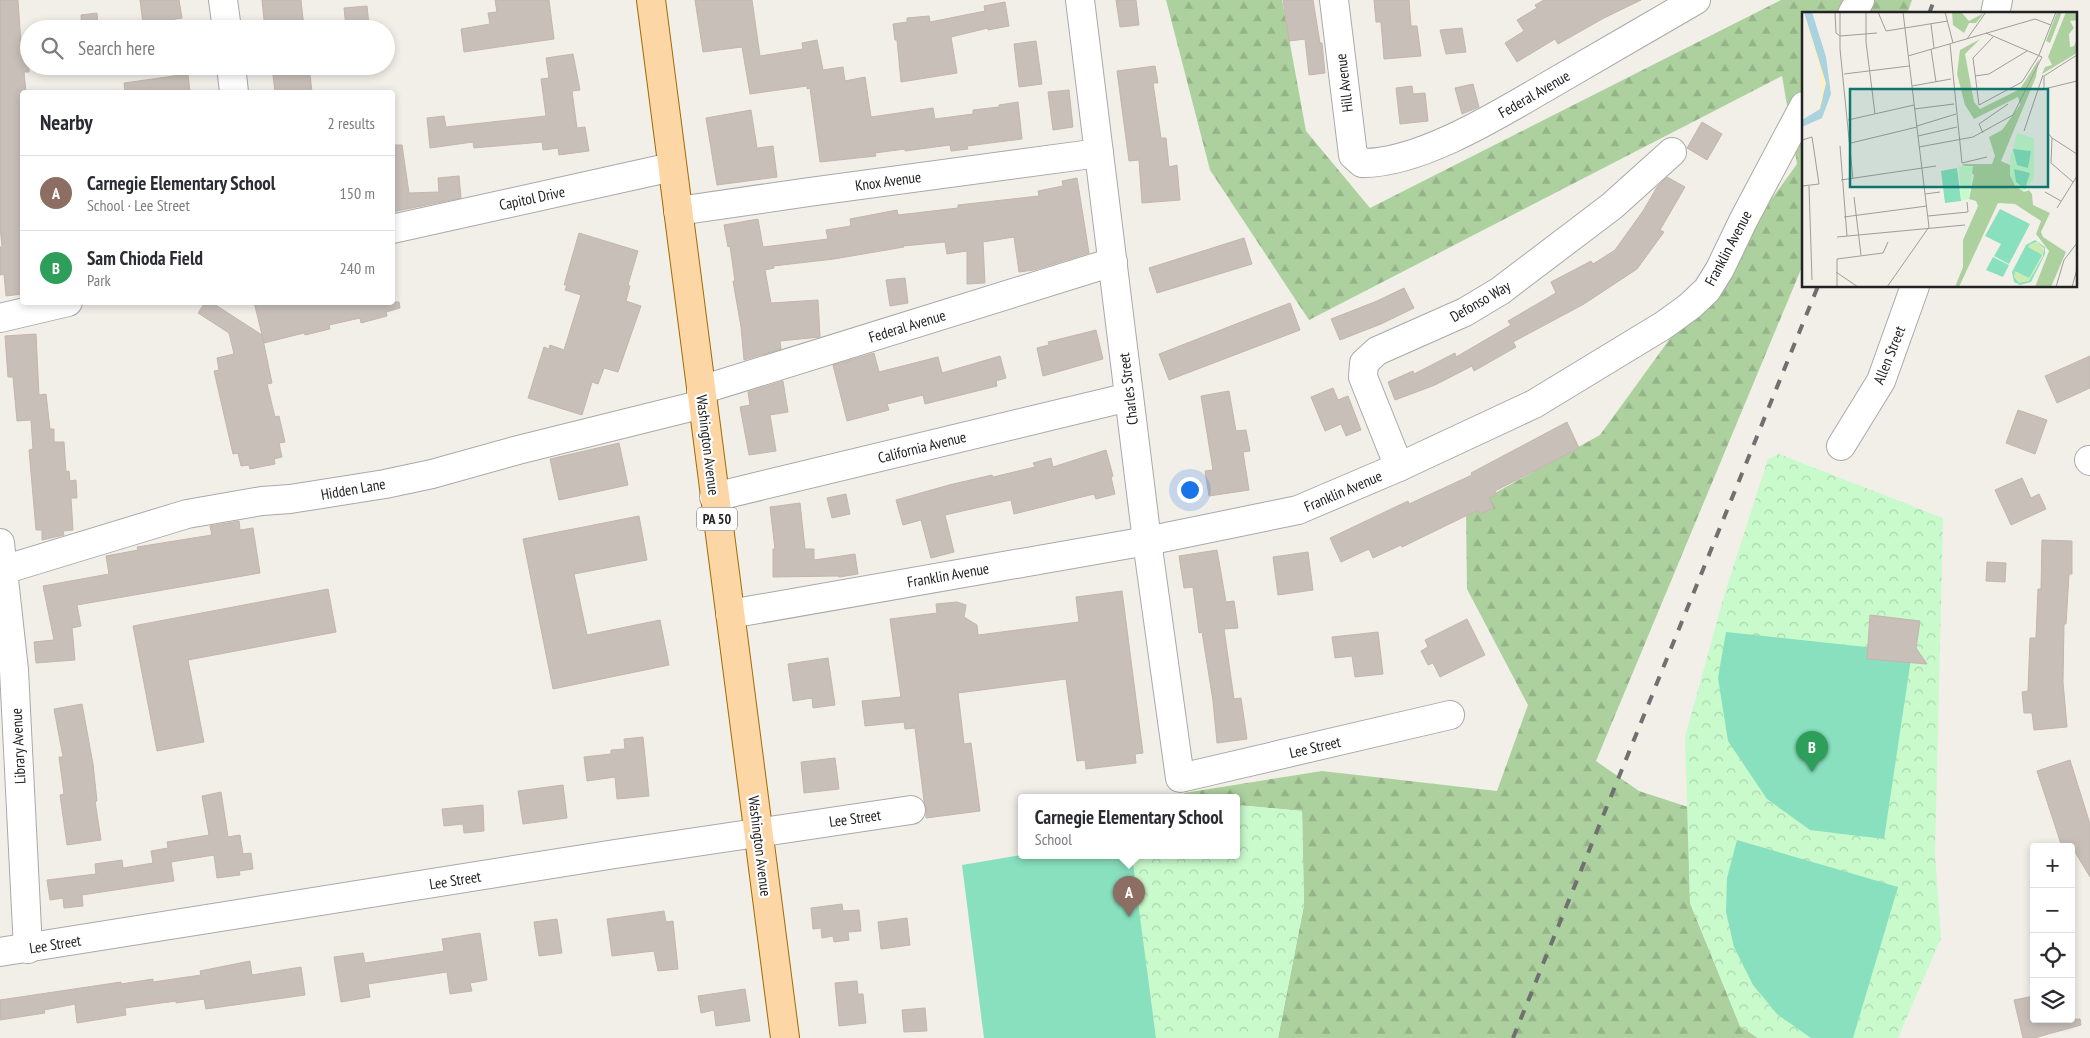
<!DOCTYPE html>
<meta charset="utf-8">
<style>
body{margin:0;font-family:"PT Sans Narrow",sans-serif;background:#f2f2f3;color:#2b2b33}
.controls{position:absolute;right:15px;bottom:15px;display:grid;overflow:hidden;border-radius:5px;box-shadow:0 2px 8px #0003}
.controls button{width:45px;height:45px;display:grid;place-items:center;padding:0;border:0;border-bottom:1px solid #e1e1e2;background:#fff;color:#2b2b33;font:25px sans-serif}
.you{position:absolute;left:1189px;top:489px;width:18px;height:18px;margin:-12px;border:4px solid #fff;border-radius:50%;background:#1a73e8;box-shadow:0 0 0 8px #1a73e833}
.badge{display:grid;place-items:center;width:32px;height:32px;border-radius:50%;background:#db2777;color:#fff;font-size:16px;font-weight:700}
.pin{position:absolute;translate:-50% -41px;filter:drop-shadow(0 1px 2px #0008)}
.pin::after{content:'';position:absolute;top:26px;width:18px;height:15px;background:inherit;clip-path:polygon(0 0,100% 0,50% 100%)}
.popup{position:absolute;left:1018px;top:794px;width:222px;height:65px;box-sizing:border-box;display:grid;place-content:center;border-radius:5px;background:#fff;filter:drop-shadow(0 1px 4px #0005);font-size:16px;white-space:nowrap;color:#7c7c81}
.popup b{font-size:19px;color:#2b2b33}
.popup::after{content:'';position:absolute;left:50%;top:100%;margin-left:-10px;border:10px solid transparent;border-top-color:#fff}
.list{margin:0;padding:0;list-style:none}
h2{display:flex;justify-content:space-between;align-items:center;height:65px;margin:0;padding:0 20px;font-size:21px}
h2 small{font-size:16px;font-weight:400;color:#7c7c81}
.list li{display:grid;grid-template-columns:32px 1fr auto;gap:15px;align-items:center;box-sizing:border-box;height:75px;padding:0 20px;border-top:1px solid #e1e1e2}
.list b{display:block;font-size:19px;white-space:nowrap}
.list p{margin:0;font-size:16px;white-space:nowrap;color:#7c7c81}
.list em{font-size:16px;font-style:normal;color:#7c7c81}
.icon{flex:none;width:28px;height:28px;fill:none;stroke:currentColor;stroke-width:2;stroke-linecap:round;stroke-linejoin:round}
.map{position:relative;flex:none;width:2090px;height:1038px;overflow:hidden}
.search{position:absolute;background:#fff;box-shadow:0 2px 8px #0003;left:20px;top:20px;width:375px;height:55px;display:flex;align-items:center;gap:12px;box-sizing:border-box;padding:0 18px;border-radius:28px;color:#7c7c81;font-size:19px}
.panel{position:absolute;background:#fff;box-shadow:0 2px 8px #0003;left:20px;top:90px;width:375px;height:215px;border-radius:5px}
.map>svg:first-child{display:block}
</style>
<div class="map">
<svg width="2090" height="1038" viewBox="0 0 2090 1038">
<defs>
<pattern id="forest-firs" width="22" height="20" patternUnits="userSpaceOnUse" patternTransform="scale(1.25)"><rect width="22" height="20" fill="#add19e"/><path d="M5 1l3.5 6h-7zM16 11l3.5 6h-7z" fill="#95b388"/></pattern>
<pattern id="park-crowns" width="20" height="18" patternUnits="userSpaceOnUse" patternTransform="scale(1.25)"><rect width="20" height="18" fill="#c8facc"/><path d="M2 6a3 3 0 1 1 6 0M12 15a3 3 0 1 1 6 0" fill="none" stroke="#acd6af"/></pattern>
</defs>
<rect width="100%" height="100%" fill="#f2efe9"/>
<polygon fill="url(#forest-firs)" points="1166,0 1282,0 1306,131 1370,208 1781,0 1912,0 1907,14 1804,14 1804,262 1596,761 1639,791 1688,807 1690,903 1740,1026 1758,1038 1278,1038 1304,905 1302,811 1237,805 1236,798 1184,798 1184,793 1322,771 1497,791 1528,705 1467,589 1466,509 1600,435 1797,164 1782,76 1309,320 1210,170"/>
<g fill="url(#park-crowns)">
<polygon points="1779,454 1943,518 1935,855 1941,938 1898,1038 1758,1038 1740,1026 1690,903 1685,737 1724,596 1768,459"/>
<polygon points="1237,805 1302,811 1304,905 1278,1038 1156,1038 1132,856 1236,856"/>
</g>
<g fill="#88e0be">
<polygon points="1726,632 1912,652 1884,839 1810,830 1767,799 1728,741 1718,678"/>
<polygon points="1737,840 1898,887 1853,1038 1811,1038 1777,1014 1753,985 1734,947 1726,912 1727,878"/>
<polygon points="1021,855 1132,856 1156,1038 984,1038 962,865"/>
</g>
<g fill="#c7bfb8" stroke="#c4b6ab">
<polygon points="0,0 18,0 22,58 29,57 29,72 24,72 26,92 22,92 22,156 20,156 22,181 22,294 6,296 4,274 0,275 0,247 2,247 0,227"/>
<polygon points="140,0 179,0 182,18 143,24"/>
<polygon points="262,0 301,0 304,27 265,29"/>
<polygon points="495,0 549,0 554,39 464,52 461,29 490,24 488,13 497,12"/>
<polygon points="695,0 752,0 760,56 803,49 802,43 817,40 823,70 843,67 845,81 865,77 871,117 933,108 935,119 973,114 973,110 999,107 999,105 1018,102 1022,139 967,146 968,149 951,151 950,145 905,151 905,149 875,153 876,156 820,162 810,88 807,89 807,86 750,94 742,47 703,52"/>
<polygon points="1116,0 1136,0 1139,25 1120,27"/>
<polygon points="1283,0 1313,0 1320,43 1322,43 1325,73 1309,75 1305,39 1289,41"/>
<polygon points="1374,0 1409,0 1411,26 1417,26 1421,56 1384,59 1381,22 1376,22"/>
<polygon points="1544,0 1641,0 1604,18 1558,44 1555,39 1517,62 1505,43 1524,31 1517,20 1537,8 1535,5"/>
<polygon points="1005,2 1009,26 988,30 988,28 951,37 957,73 901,82 897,40 895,40 893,24 907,22 907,18 929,16 930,22 985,11 984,6"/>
<polygon points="367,6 369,25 346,27 344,8"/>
<polygon points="97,13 98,29 82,29 81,15"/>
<polygon points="1462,28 1466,52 1446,54 1440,30"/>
<polygon points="1036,41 1042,84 1019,87 1014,44"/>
<polygon points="573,54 580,90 572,91 577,128 585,127 589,151 559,155 558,148 543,150 542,142 474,148 473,142 430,148 427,118 444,116 446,127 546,116 541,79 549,78 546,58"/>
<polygon points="272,66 309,66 312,92 275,92"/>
<polygon points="1155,66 1158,83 1153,83 1161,138 1166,138 1169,167 1177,165 1180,200 1142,203 1139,160 1129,161 1117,71"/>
<polygon points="188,74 190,92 125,92 124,83"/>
<polygon points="1473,84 1479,107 1462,114 1455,88"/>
<polygon points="1412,86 1413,94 1425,93 1428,121 1400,124 1396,88"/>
<polygon points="1069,90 1073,127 1053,130 1048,92"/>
<polygon points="751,110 757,148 773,146 777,177 717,185 706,118"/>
<polygon points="1702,122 1722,134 1707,160 1687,148"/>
<polygon points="392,145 402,145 409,193 439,192 438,178 459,176 461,198 392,212"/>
<polygon points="1667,177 1685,187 1660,230 1664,232 1637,269 1584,304 1513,342 1516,347 1474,371 1472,366 1435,385 1395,400 1388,382 1413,371 1414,374 1455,353 1456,357 1511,325 1508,321 1556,293 1551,282 1591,261 1593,264 1615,250 1643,211 1657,187"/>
<polygon points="1077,178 1089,253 1034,270 1019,272 1014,237 983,242 985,283 967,284 967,251 947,254 945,242 903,246 904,247 834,259 773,266 774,268 765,270 771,303 818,300 820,337 780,341 781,349 744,360 741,327 733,281 735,281 730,246 728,247 724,225 758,219 763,247 828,239 826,230 851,226 850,219 897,210 898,215 958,208 958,205 1039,196 1038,191 1063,186 1062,181"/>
<polygon points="579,233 638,251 628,285 630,286 626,301 641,306 618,372 604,368 598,384 592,382 582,415 528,398 544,347 549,349 550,345 564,350 581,295 565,290 567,285 564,285"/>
<polygon points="1244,238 1252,264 1157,293 1149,268"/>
<polygon points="905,278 908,303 890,306 886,280"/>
<polygon points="1404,288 1414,308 1381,324 1340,340 1331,319 1377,301"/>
<polygon points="205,302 211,302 262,335 272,383 267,384 275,417 279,416 285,442 279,443 282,457 274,459 275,464 250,469 249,465 241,466 238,453 233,454 214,371 219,370 217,358 234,354 229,333 198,313"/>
<polygon points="254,302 399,302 400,308 386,312 387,316 361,323 360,318 329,325 330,329 305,335 304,333 264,343"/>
<polygon points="1290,303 1300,330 1169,380 1159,354"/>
<polygon points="1096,330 1103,359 1043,376 1037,348 1049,345 1048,342"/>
<polygon points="36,334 39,395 46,394 50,429 54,429 54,442 64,442 66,472 69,471 70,481 76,480 77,498 71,498 73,530 63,531 64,535 42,540 42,530 36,530 29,450 33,449 31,420 17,421 13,377 8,377 5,336"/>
<polygon points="874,353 879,372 938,357 942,373 1000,356 1006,378 996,381 997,386 925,404 923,395 887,404 889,410 847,421 833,365"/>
<polygon points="2090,356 2090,388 2057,403 2045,376"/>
<polygon points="783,381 788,412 770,415 776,451 749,455 740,407 750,405 748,392"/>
<polygon points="1333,388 1338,400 1348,396 1361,430 1346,436 1341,424 1325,431 1311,397"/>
<polygon points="1229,391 1236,431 1246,430 1250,451 1243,452 1249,490 1209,496 1205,471 1213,470 1201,396"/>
<polygon points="2018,410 2047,420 2035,454 2006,443"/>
<polygon points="1567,422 1579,448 1495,491 1497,495 1489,498 1494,508 1480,514 1478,510 1402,547 1401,545 1373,558 1369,549 1341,562 1330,538 1408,501 1409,504 1472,475 1471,473"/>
<polygon points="619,443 628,485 559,500 550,459"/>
<polygon points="1106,450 1113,476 1111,477 1115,494 1096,499 1094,494 1014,514 1011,500 945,515 954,552 931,558 921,520 903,525 896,500 949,485 992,475 993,477 1035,467 1033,463 1051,458 1053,467"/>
<polygon points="2022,478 2031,498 2039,494 2046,509 2011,525 1995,490"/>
<polygon points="846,494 850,514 832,518 827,498"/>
<polygon points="800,503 805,549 814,549 814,560 855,554 858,574 839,577 838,576 773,577 773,549 775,549 770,507"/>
<polygon points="639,516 647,560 574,574 587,635 660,620 669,665 553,689 523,539"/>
<polygon points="239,521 240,530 253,528 260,573 77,605 81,626 72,628 75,660 36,663 34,642 54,640 43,586 109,574 106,556 138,550 137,547 212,535 210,526"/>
<polygon points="2042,540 2072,541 2072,574 2069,574 2066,624 2064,624 2063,682 2067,727 2034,730 2032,713 2024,713 2022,692 2028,691 2030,638 2036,638 2038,589 2041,589"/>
<polygon points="1217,550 1226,602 1234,601 1238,628 1224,629 1234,699 1241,698 1247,739 1217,743 1213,701 1202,632 1199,633 1193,587 1184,588 1179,556"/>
<polygon points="1308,552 1313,590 1278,595 1273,557"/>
<polygon points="1987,562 2006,563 2005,582 1986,581"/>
<polygon points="328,589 336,632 188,660 204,742 157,751 133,626"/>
<polygon points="1122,591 1143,753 1135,754 1136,763 1086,769 1085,760 1077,761 1066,679 958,693 964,744 971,743 980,811 926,818 926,808 924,801 915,728 905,729 904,722 865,726 862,701 901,697 890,619 937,613 936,604 957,602 966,605 964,617 977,625 978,635 1079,622 1076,597"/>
<polygon points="1870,615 1920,621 1916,648 1927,664 1867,659"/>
<polygon points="1467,619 1485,655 1440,677 1433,663 1428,665 1421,651 1428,647 1425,640"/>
<polygon points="1378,632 1383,674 1355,677 1352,656 1335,658 1332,637"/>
<polygon points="828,658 835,705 813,708 812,698 793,701 788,664"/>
<polygon points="82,704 93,764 97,801 95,801 101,840 67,845 60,795 64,794 59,757 63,757 54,709"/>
<polygon points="643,737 649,796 617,799 615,777 587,781 584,757 611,754 611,750 625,749 624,739"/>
<polygon points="835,758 839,789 804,793 801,762"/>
<polygon points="2070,760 2090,824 2090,877 2072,847 2062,847 2037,771"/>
<polygon points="563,785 567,818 523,824 518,791"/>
<polygon points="221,792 228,837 240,835 243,854 251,853 253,869 239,871 240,875 217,878 214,855 171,862 174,881 82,895 83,906 64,908 63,898 50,900 47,880 96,874 95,864 122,860 123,868 153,863 151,851 168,848 167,842 209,835 202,796"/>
<polygon points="483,805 484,831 464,833 463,824 444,826 442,809"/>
<polygon points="842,904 843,911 859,910 861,931 848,932 849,940 834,942 833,936 822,938 821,928 813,929 811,908"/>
<polygon points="664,911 666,922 673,921 678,969 658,971 654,951 612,956 607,919"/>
<polygon points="907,918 910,945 881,949 878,922"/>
<polygon points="557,919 562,953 539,956 534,922"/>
<polygon points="480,933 487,980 470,983 472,991 450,994 447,972 368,984 370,997 341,1002 334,957 363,953 365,963 444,951 442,939"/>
<polygon points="250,961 252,975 301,967 305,995 206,1009 204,999 176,1003 176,1001 125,1008 126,1015 77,1023 75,1004 44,1010 45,1013 0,1020 0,1000 94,986 121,982 121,984 153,979 153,982 201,975 200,971"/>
<polygon points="857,981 858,994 863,994 866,1023 839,1026 835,983"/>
<polygon points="745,989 750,1021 716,1026 714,1010 701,1013 698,996"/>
<polygon points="2034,996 2034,1019 2080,1019 2081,1025 2034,1038 2023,1038 2014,1000"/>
<polygon points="925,1008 927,1031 904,1032 902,1010"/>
</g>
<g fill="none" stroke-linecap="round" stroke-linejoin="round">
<g stroke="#a9a9a9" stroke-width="30">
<g id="minor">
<polyline points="223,0 227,29"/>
<polyline points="1080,0 1147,541 1180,778 1450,715"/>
<path d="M1334,0L1353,155L1362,163C1422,164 1506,110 1558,80C1604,53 1650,27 1696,0"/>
<polyline points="1852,14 1860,0"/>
<polyline points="1995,14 1998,0"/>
<polyline points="231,66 234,92"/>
<polyline points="678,211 809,192 1099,153"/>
<polyline points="392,229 672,167"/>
<polyline points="0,318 68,302"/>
<polyline points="701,390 1113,262"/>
<polyline points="1841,446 1881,381 1915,286"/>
<polyline points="2089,460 2090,461"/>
<polyline points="1399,467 1363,377 1364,363 1377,351 1465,312 1500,291 1612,206 1672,152"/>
<polyline points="714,497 1129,397"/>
<polyline points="0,543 14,670 28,949"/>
<polyline points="3,570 187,514 262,501 290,499 385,484 432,474 518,450 703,404"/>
<polyline points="730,614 1147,541 1298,510 1399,467 1534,404 1664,325 1690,306 1707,290 1720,269 1743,221 1804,106"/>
<polyline points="0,952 615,854 911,810"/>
</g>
</g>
<g stroke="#a06b00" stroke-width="30">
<polyline id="major" points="651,0 785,1038"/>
</g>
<use href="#minor" stroke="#fff" stroke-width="28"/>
<use href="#major" stroke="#fcd6a4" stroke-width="28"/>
<g stroke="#707070" stroke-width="4" stroke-dasharray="10 10" stroke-linecap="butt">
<polyline points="1929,14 1934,0"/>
<polyline points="1513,1038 1818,286"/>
</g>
</g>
<g text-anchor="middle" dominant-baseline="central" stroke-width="4.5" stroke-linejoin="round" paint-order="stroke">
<rect fill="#fff" stroke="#646464" stroke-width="1" x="697" y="507.5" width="40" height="23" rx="4"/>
<g font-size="14" font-weight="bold" fill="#222">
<text x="717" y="519">PA 50</text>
</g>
<g font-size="15" fill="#222" stroke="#fff">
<text transform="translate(1344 83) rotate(-97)">Hill Avenue</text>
<text transform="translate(1534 94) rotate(-30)">Federal Avenue</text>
<text transform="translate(888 181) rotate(-8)">Knox Avenue</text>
<text transform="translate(532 198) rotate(-12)">Capitol Drive</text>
<text transform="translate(1728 248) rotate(-62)">Franklin Avenue</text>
<text transform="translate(1480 301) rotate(-30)">Defonso Way</text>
<text transform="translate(907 326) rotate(-17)">Federal Avenue</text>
<text transform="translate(1889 355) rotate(-68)">Allen Street</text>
<text transform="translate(1128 389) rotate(-97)">Charles Street</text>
<text transform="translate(708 445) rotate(83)">Washington Avenue</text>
<text transform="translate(922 447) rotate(-14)">California Avenue</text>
<text transform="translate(353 489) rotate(-10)">Hidden Lane</text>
<text transform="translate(1343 491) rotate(-23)">Franklin Avenue</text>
<text transform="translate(948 575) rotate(-10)">Franklin Avenue</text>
<text transform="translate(18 746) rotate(-93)">Library Avenue</text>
<text transform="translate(1315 747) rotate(-13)">Lee Street</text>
<text transform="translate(855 818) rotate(-8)">Lee Street</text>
<text transform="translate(760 846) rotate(83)">Washington Avenue</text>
<text transform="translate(455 880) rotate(-9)">Lee Street</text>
<text transform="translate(55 944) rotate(-9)">Lee Street</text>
</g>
</g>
<g transform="translate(1802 12)">
<rect width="275" height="275" fill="#f2efe9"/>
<path d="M232,230L240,233L242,241L227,269L219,272L212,267V260L226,233Z" fill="#cdebb0"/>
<path d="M150,0H159L167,9L182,1L174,11H167L162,21L151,13ZM255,0H260L248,31L244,29ZM264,0H275V8L268,9L272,16L267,22L268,35L272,34L275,27V41L240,62L243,55L250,53L246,45ZM178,27L163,42L172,90L178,97L218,77L237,47L234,65L199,149L208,153V163L222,180L227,178L230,182L231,193L248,201L239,220L241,225L264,240L249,275H233L247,239L234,222L239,209L213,192L196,191L157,275H153L161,255V228L176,194L174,189L167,187L172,163L160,152H190L193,144L187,125L200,118L218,93L216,85L172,107L163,93L155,62L158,38Z" fill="#add19e"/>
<path d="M0,0L23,68V82L18,97L16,98L20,81L18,59Z" fill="#fff1ba"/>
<path d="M215,121L232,126V166L222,180L213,174L208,163V147ZM157,154H171L167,187L159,189Z" fill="#c8facc"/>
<path d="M211,137L229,139L226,156L215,153ZM155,156L159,189L143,191L139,159ZM212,157L228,161L223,177L214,170ZM198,197L228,212L207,252L192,244L199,232L183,224ZM233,228L243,235V242L229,270L218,273L212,270L210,260L224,233ZM235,230L242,236L241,244L227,269L217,271L212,265L213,259L227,266L240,243L226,235L223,239L228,232ZM191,245L207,253L201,265L184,258Z" fill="#88e0be" fill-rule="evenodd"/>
<path d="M2,0H10L24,45L29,82L20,106L0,115V108L18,97L24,71Z" fill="#aad3df"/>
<path fill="none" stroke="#9f9d99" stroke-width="1" d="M33,0L34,21L38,24M38,0V37L51,167M64,0V30L73,102M76,0L84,19L146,9M143,0L151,31M129,12L132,36M38,24L75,21M191,25L171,46L177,93L220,70L237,43L254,0M165,27L184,0M148,32L160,151L185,145M129,37L134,70M106,44L233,7L249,13M42,62L107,54M173,64L187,62L225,39M242,64V77L275,69M242,64L275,43M110,74L149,67M112,97L152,92M46,108L112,93M115,114L154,102M222,119L241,63M181,121L177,112L206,92M246,121L250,126L249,151L271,170M116,124L155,115M250,126L275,142M0,128L10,125L17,172L0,174M49,131L115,115M38,134L45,224M117,135L171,125L211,103L240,45L184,21M39,168L134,154M7,174L10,268M243,180L259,189M123,182L138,180M52,185L59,243M255,196L275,164M126,204L166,200L165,190M42,205L125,194M35,225L163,213M34,260L56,275M35,275V247L81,241L86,230M85,275L127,215L101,0M254,275L262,248L275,231M270,275L275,257"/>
<path fill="#0f766e" fill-opacity="0.15" stroke="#0f766e" stroke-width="2.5" d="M48,77H246V175H48Z"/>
<rect width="275" height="275" fill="none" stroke="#222" stroke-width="2.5"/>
</g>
</svg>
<div class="controls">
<button>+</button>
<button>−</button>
<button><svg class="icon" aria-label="locate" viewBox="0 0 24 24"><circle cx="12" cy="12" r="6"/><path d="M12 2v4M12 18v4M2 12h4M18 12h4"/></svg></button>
<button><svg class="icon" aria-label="layers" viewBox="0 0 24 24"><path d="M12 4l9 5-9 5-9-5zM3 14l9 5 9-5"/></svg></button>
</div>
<div class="you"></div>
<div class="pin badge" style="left:1129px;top:917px;background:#8d6e63">A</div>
<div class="popup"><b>Carnegie Elementary School</b>School</div>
<div class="pin badge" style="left:1812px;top:772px;background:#2e9e5b">B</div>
<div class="search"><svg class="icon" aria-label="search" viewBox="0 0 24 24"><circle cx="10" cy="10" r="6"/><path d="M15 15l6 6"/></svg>Search here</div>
<section class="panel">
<h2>Nearby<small>2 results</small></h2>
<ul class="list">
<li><span class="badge" style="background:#8d6e63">A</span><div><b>Carnegie Elementary School</b><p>School · Lee Street</p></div><em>150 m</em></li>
<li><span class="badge" style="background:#2e9e5b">B</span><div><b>Sam Chioda Field</b><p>Park</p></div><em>240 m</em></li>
</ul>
</section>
</div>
